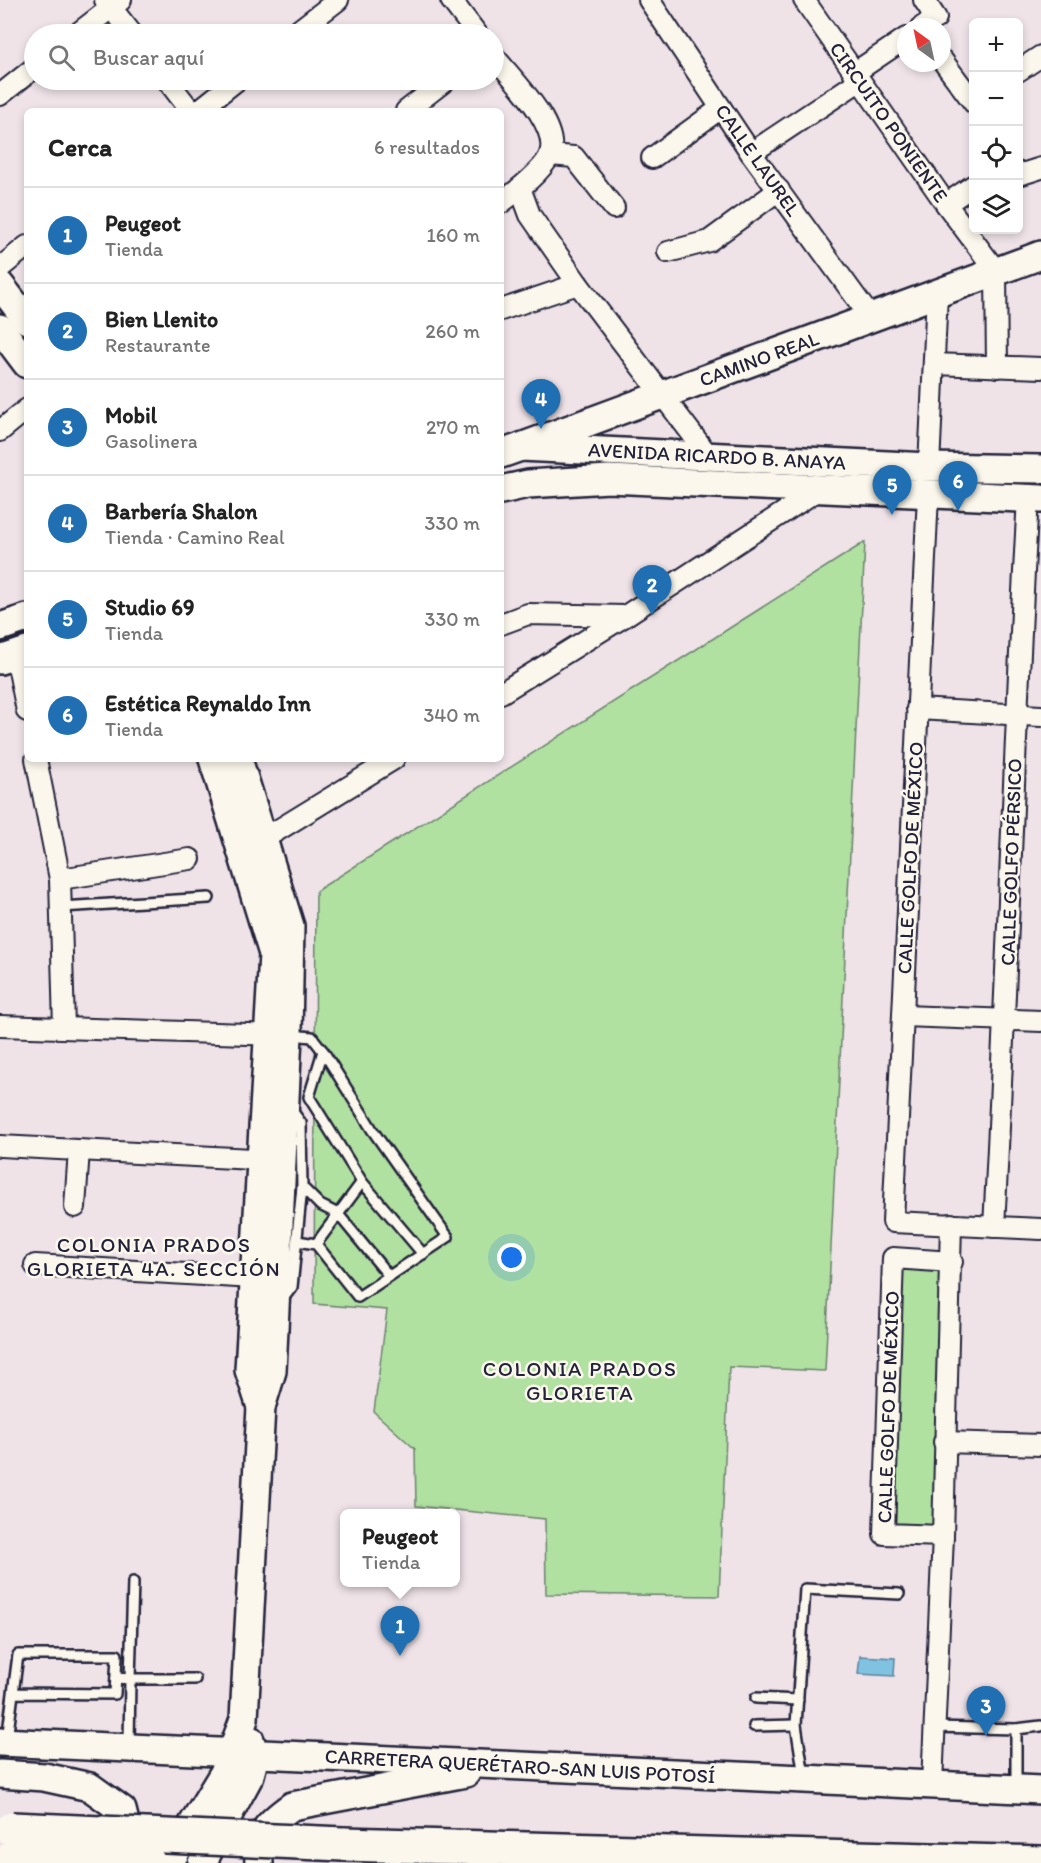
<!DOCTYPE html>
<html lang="es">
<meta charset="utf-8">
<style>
body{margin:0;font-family:Itim,sans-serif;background:#f6f6f6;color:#222}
.controls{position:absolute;right:18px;top:18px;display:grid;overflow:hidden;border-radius:9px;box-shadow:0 3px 9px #0003}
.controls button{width:54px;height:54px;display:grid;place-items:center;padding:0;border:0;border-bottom:2px solid #e0e0e0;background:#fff;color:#222;font:30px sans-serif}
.compass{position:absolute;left:897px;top:18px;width:54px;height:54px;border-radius:50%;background:#fff;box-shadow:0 3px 9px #0003;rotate:327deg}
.you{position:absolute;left:512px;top:1258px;width:21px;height:21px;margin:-15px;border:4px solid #fff;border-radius:50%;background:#1a73e8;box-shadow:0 0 0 9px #1a73e833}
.badge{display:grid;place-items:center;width:39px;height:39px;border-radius:50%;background:#1f6fb2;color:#fff;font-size:20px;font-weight:700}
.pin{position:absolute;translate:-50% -50px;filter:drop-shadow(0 2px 3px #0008)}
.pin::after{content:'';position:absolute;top:32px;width:21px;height:18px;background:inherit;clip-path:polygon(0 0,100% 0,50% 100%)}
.popup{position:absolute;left:340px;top:1509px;width:120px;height:78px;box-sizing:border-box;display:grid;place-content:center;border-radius:9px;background:#fff;filter:drop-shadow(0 2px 4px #0005);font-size:20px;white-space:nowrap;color:#767676}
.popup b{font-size:22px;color:#222}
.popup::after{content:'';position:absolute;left:50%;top:100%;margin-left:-12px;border:12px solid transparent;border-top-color:#fff}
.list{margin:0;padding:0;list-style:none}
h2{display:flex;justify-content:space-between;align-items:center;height:78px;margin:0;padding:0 24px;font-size:26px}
h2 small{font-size:20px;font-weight:400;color:#767676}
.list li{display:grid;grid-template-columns:39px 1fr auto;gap:18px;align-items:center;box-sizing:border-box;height:96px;padding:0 24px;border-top:2px solid #e0e0e0}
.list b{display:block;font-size:22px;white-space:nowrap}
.list p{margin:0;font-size:20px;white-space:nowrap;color:#767676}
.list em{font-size:20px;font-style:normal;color:#767676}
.icon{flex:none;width:33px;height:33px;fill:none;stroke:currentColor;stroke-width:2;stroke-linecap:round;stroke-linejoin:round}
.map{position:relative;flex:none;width:1041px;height:1863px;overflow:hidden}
.search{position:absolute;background:#fff;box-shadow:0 3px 9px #0003;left:24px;top:24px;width:480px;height:66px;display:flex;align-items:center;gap:15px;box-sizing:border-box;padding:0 21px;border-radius:33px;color:#767676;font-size:22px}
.panel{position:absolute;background:#fff;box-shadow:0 3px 9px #0003;left:24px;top:108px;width:480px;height:654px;border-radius:9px}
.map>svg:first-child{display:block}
</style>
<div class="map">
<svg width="1041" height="1863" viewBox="0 0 1041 1863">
<rect width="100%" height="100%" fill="#efe3e8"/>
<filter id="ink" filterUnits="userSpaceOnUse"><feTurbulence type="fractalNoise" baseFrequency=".0167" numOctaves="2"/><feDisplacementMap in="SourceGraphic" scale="12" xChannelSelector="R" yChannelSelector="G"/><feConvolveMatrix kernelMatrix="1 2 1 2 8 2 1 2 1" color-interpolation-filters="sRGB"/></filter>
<g filter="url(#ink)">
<g fill="#b1e1a1" stroke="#6a826e" stroke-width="1.5">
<polygon points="865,542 825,1371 729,1367 719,1596 546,1594 545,1519 416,1506 415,1449 374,1412 387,1310 314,1304 316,891"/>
<polygon points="903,1269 944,1271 933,1527 892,1527"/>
</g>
<polygon fill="#80c3e0" stroke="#5a839e" stroke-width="1.5" points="860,1656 895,1658 894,1676 858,1674"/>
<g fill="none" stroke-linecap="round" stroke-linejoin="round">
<g stroke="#22223b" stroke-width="14">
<g id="lane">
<polyline points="61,907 209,898"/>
<polyline points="291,1035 312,1037 323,1051"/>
<polyline points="362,1182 423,1254"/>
<polyline points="302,1187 320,1205 338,1214 389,1276"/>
<polyline points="297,1241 316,1244 362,1182 309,1097 323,1051 373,1131 448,1237 358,1297 316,1244"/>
<polyline points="282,1300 292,1287 302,1187 301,1123 290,1108"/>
<polyline points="116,1678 130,1679 133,1582"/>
<polyline points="756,1698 798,1700"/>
<polyline points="754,1726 796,1725"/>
<polyline points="934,1727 1016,1729 1041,1726"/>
<polyline points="1016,1729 1016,1786"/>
<polyline points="7,1740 18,1655 117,1655 115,1694 13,1693"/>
<polyline points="129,1745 130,1679 195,1679"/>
<polyline points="804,1776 796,1725 805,1589 899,1594"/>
</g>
</g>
<g stroke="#22223b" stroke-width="24">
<g id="street">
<polyline points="105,0 132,34"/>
<polyline points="451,0 477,34"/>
<polyline points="649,0 751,153 871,318"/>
<polyline points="804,0 946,204 996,271 997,367"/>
<polyline points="922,27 936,18 924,0"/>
<polyline points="77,34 121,0"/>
<polyline points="294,34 338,0"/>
<path d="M494,56C511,78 560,125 550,154C546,168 513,194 501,203"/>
<polyline points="942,60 974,103"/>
<polyline points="1018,71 1041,56"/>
<polyline points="854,73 906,38"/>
<polyline points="167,80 191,111"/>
<polyline points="0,95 34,68"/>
<polyline points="198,111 237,80"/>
<polyline points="406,111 446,80"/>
<polyline points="751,153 859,81"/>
<polyline points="550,155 574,157 614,208"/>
<polyline points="652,158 721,108"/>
<polyline points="1018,172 1022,174 1041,168"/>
<polyline points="520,188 530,215 578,284 708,455"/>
<polyline points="946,204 974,185"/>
<polyline points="668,252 709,241 779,190"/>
<polyline points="0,268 27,246"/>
<polyline points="501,310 578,284"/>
<polyline points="934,364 1041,368"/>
<polyline points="0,431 27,409"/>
<polyline points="929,467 937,293"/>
<polyline points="928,495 893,1222 1041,1229"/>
<polyline points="501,624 528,614 625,616"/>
<polyline points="16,655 27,711"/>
<polyline points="501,693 625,616 818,490"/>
<polyline points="917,709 1041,716"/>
<polyline points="36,759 60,879 64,1028"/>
<polyline points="252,846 394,759"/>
<polyline points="60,879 190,859"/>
<polyline points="903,1016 1041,1021"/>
<polyline points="0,1026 279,1035"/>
<polyline points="0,1146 273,1160"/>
<polyline points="75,1207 79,1150"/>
<path d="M994,1227C1007,984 1014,741 1028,498"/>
<polyline points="35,1265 254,1278"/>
<polyline points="944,1442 1041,1445"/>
<polyline points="943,1536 884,1534 893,1258 952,1262"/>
<polyline points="932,1784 943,1536 951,1224"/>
</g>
</g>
<g stroke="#22223b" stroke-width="32">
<g id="secondary">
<polyline points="0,285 27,320"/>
<polyline points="0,328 27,364"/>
<polyline points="521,447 1041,255"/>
<polyline points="501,454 521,447 929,467 1041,469"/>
<polyline points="501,490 528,484 609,479 1041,499"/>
<polyline points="0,627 27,618"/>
<polyline points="0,660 27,651"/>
<polyline points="213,759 273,954 249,1370 261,1407"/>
<polyline points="0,1742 1041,1790"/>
<polyline points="0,1774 44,1777 90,1787 122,1810 131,1846 128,1853"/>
<polyline points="169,1863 225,1771 244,1719 261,1407 272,1371 288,1035 290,926 238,759"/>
<polyline points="202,1863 250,1775 255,1756 250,1740"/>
<path d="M259,1863C257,1833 268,1823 292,1806L466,1773"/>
</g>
</g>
<g stroke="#22223b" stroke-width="38">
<polyline id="highway" points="343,1844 1041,1863"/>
</g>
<use href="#lane" stroke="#fbf7ec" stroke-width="9"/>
<use href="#street" stroke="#fbf7ec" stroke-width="20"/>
<use href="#secondary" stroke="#fbf7ec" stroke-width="27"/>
<use href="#highway" stroke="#fbf7ec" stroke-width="33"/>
<g stroke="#22223b" stroke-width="38" stroke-linecap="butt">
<g id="highway-bridge">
<polyline points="12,1829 343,1844"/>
<polyline points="13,1857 149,1863"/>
</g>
</g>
<use href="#highway-bridge" stroke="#fbf7ec" stroke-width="33"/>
</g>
</g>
<g text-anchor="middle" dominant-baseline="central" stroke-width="5" stroke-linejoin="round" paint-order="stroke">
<g font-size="20" fill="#22223b" stroke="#fbf7ec">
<text transform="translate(889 122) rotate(55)">CIRCUITO PONIENTE</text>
<text transform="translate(758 160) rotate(55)">CALLE LAUREL</text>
<text transform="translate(759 359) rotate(-20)">CAMINO REAL</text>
<text transform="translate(717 456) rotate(3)">AVENIDA RICARDO B. ANAYA</text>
<text transform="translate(910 858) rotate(-87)">CALLE GOLFO DE MÉXICO</text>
<text transform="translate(1011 862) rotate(-88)">CALLE GOLFO PÉRSICO</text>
<text transform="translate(888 1407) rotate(-88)">CALLE GOLFO DE MÉXICO</text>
<text transform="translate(520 1766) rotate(3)">CARRETERA QUERÉTARO-SAN LUIS POTOSÍ</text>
</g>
<g font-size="21" letter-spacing="1.5" fill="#22223b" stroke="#fbf7ec">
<text x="154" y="1244">COLONIA PRADOS<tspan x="154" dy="24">GLORIETA 4A. SECCIÓN</tspan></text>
<text x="580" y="1368">COLONIA PRADOS<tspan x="580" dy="24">GLORIETA</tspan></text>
</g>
</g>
</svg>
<div class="controls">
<button>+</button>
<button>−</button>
<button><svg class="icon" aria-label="locate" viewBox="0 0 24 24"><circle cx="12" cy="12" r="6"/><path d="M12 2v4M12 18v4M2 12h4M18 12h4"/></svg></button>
<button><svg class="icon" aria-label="layers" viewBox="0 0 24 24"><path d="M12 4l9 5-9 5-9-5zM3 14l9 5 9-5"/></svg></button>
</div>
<svg class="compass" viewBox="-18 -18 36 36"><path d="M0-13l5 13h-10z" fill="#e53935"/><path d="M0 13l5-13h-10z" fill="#767676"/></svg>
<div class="you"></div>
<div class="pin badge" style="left:400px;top:1656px">1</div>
<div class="popup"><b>Peugeot</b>Tienda</div>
<div class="pin badge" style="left:652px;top:615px">2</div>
<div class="pin badge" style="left:986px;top:1736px">3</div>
<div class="pin badge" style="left:541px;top:429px">4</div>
<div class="pin badge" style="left:892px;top:515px">5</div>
<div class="pin badge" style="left:958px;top:511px">6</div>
<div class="search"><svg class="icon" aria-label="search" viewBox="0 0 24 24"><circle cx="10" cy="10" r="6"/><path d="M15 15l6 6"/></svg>Buscar aquí</div>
<section class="panel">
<h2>Cerca<small>6 resultados</small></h2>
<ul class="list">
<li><span class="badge">1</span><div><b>Peugeot</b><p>Tienda</p></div><em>160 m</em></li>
<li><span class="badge">2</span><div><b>Bien Llenito</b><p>Restaurante</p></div><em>260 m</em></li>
<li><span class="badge">3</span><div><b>Mobil</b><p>Gasolinera</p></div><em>270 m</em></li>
<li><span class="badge">4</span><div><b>Barbería Shalon</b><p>Tienda · Camino Real</p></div><em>330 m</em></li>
<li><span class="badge">5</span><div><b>Studio 69</b><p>Tienda</p></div><em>330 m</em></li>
<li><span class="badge">6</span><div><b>Estética Reynaldo Inn</b><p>Tienda</p></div><em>340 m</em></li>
</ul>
</section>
</div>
